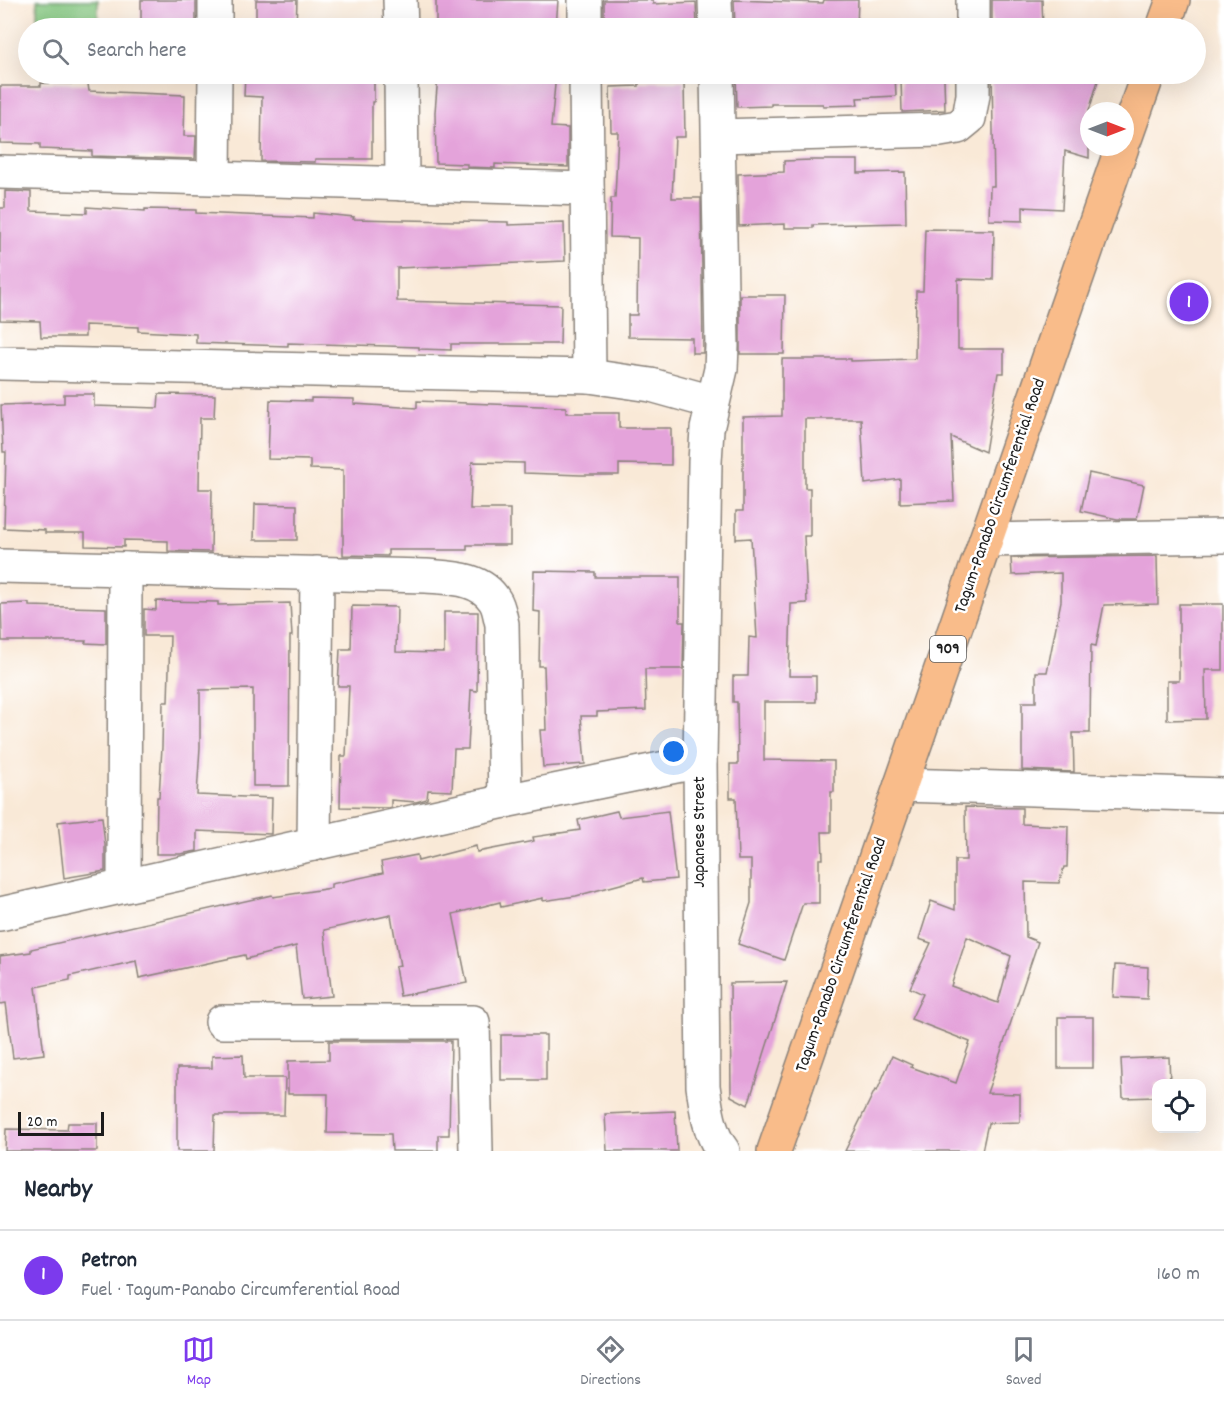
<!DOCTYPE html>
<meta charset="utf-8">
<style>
body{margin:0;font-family:Dekko,sans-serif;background:#f2f2f3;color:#1f2937}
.controls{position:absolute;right:18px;bottom:18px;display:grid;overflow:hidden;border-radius:12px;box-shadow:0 6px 24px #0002}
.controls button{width:54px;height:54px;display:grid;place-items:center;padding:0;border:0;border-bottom:2px solid #e0e1e3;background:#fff;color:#1f2937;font:30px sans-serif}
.compass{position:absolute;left:1080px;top:102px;width:54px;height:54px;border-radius:50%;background:#fff;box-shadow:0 6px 24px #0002;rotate:90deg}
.scale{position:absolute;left:18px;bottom:15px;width:86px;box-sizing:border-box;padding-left:6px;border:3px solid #1c1c1c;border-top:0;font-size:16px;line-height:21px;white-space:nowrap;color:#1c1c1c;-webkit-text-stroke:4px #fff;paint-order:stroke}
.you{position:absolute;left:674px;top:752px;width:21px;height:21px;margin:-15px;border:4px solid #fff;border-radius:50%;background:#1a73e8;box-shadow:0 0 0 9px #1a73e833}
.badge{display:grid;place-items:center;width:39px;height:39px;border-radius:50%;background:#7c3aed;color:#fff;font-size:20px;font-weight:700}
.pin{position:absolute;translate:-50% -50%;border:3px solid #fff;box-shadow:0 2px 6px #0006}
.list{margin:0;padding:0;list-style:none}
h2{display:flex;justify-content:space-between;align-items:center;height:78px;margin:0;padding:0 24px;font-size:26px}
h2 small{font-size:20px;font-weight:400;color:#747a83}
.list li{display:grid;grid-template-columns:39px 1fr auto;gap:18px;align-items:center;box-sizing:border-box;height:90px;padding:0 24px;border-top:2px solid #e0e1e3}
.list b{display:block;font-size:22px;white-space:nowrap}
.list p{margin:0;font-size:20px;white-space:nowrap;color:#747a83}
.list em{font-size:20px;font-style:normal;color:#747a83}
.icon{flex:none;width:33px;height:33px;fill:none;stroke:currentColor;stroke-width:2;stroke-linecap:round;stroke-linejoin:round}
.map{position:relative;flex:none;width:1224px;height:1151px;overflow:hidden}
.search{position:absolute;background:#fff;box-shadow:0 6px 24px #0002;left:18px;right:18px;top:18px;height:66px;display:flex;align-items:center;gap:15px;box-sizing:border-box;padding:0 21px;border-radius:33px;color:#747a83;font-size:22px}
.sheet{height:168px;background:#fff}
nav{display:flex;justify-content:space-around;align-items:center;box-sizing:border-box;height:84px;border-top:2px solid #e0e1e3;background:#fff;font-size:16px;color:#747a83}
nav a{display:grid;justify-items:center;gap:3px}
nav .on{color:#7c3aed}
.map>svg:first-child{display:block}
</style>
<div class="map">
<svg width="1224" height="1151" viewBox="0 0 1224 1151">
<rect width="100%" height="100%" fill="#fff"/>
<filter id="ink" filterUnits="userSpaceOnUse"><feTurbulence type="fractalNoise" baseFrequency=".0167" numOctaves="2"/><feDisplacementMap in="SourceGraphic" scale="12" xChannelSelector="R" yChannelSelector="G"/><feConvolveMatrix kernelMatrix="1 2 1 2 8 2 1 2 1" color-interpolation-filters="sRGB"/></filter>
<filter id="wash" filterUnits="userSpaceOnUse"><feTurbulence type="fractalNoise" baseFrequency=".008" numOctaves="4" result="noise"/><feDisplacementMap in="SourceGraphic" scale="24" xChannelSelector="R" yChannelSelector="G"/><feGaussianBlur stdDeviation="1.35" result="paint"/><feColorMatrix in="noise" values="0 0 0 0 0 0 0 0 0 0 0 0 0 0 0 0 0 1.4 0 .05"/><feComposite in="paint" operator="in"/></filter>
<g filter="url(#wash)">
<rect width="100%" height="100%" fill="#f9e9d7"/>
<rect fill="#84c780" stroke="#50724e" stroke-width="1.5" x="37" y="0" width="61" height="28"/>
<g id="blocks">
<g fill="#e4a3da" fill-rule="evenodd">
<polygon points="141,0 196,0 196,26 141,25"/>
<polygon points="256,0 297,0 296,28 256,28"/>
<polygon points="436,0 558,0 556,28 436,28"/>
<polygon points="604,0 653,0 653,4 696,2 697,28 685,28 685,25 604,19"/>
<polygon points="734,0 823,3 824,0 858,0 857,28 735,28"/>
<polygon points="992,0 1042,0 1043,28 992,28"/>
<polygon points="245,74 374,74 374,102 372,102 372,159 315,159 315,162 261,161 262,97 244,96"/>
<polygon points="514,74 556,74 551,127 568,128 568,167 495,164 495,168 467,167 467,164 436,163 435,112 438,75 514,80"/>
<polygon points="736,74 895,74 896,96 857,98 858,105 823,106 823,104 771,104 771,106 737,107"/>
<polygon points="992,74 1100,74 1089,111 1089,158 1065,151 1062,209 1023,207 1023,221 989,220 990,186 994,186"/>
<polygon points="944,79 945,110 902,112 901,80"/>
<polygon points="639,82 684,82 685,137 675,137 672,198 701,198 703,353 692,353 692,338 628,337 628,315 637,315 638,238 610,237 611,198 615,198 618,132 611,132 610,87 639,86"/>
<polygon points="41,83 88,84 89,91 185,95 184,136 196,136 195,159 92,156 92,151 40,149 40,144 0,143 0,86 41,86"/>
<polygon points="812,160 858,160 858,173 905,172 906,223 813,225 813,228 785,228 785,224 739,226 738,174 784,172 784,161"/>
<polygon points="5,191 31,192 31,211 87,213 87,207 145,211 145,209 196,210 196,213 313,218 313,213 354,217 353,219 508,222 508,225 564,223 565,261 397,268 397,301 561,305 560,344 451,344 451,350 419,349 419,347 288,343 288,346 196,343 196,334 138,331 138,327 85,325 85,337 41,337 40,321 0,320 0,208 5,208"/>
<polygon points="925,229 994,230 993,280 958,279 958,349 1004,349 1004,373 998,373 985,452 951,437 954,501 900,503 900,479 865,484 861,419 805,419 805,488 810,488 810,536 804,536 807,603 791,604 789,676 816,676 816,702 764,702 764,760 834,761 834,792 831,792 831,832 822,832 823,859 819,859 819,903 803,903 784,960 738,944 751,903 751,860 738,860 736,798 730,798 730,764 738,764 737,702 733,702 733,676 748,676 749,637 757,638 751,538 736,539 736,511 743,511 743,417 782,416 782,359 851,359 851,361 913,359 915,358 916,291 923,291"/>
<polygon points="740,295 785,295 784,354 740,354"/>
<polygon points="64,394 94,394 94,406 158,408 159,394 215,395 214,418 200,418 199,489 212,489 211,552 168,551 168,541 124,540 124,547 85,546 85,533 45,533 45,530 4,528 6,452 3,452 1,405 64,403"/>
<polygon points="311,398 354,399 354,404 417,408 417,401 566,407 566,413 619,413 619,428 671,428 671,465 619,464 619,475 581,475 524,473 524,463 472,462 470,509 510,509 510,545 467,545 467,550 388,550 388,556 343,555 343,470 310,469 310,460 268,459 270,400 311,401"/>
<polygon points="1089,473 1144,485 1137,519 1117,519 1081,511"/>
<polygon points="255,504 297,505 297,540 254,540"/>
<polygon points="1157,556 1158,604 1104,605 1096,646 1091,645 1090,733 1073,733 1074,772 1022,770 1022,702 1036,702 1036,672 1047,672 1061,601 1061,573 1012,575 1011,558"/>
<polygon points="534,571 595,572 595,577 680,577 680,622 684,622 683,669 645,669 646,710 597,712 597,716 581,716 585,764 543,767 540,730 546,730 544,666 539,666 540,612 533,611"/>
<polygon points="156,601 218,602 218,605 290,603 292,636 290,636 289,786 253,786 253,689 200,690 200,747 197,795 272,798 271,834 197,831 197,851 180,854 156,854 157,797 159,797 162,747 163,702 168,702 170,636 144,636 144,609 156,610"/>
<polygon points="29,603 29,606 106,608 106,644 85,643 86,641 2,641 1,604"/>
<polygon points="1179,604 1223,604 1223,670 1205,670 1206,719 1167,720 1167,681 1179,681"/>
<polygon points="352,606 397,607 396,652 444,653 444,612 478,612 477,691 471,690 468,749 454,749 452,791 428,790 427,799 416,802 391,800 391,807 388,808 340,807 341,756 346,756 349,686 338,686 340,649 351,649"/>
<path d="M965,807L1022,808V824L1068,826L1067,867H1064L1059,883L1025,882L1026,937L1038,942L987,1093L1020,1094V1122L988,1123L982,1151H845L875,1090L877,1091L892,1056L912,1065L911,1067L956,1083L970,1042L911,1019L923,994L910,988L931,943L919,939L931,901L955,910V860H966ZM967,937L1011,956L998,1003L951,986Z"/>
<polygon points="617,811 619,817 668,811 676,879 644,882 643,878 576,896 543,901 543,898 501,907 500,902 453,914 467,983 400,996 395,967 400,966 391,915 324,930 332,996 302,999 296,946 246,959 245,955 139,978 136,961 70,976 70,980 36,987 44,1054 13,1058 6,1003 0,1004 0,956 31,952 31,949 272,895 273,897 331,888 331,884 383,873 381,862 417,855 418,861 476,846 477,852 534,841 533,837 580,830 578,820"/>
<polygon points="102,817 105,845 105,871 64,878 58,822"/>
<polygon points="1115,965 1148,967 1147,999 1113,997"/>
<polygon points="787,982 748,1105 731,1096 730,983"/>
<rect x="1058" y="1017" width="35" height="51"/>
<rect x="501" y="1035" width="45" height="45"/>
<polygon points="329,1041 451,1041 449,1135 438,1135 438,1151 392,1151 391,1134 327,1133 328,1094 288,1094 288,1061 329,1060"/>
<polygon points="243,1055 244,1078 285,1078 284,1115 215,1115 214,1151 177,1151 177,1068 212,1068 212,1056"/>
<polygon points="1169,1057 1170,1083 1156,1083 1156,1097 1123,1098 1121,1059"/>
<polygon points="675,1111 677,1151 607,1151 605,1114"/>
<polygon points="68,1123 97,1123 97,1151 5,1151 6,1129 67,1130"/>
</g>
</g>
</g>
<g filter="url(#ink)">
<use href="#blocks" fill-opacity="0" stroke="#8a827a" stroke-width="1.5"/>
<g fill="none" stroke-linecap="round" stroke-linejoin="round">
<g stroke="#8a827a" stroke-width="36">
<g id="minor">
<polyline points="400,0 401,28"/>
<polyline points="585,0 585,28"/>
<polyline points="715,0 716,28"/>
<polyline points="973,0 973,28"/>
<polyline points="215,28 215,0"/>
<polyline points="401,74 402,184"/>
<polyline points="586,74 589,376"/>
<path d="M717,74L722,346L721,369L707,429L705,462L700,761L703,1086C706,1108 709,1133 723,1151"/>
<polyline points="719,136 940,130 958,127 969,118 973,95 973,74"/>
<polyline points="0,172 587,189"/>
<polyline points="214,177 215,74"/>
<polyline points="0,363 589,376 651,385 712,402"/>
<polyline points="986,540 1224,536"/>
<path d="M0,566L426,576C450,578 481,577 495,601C499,607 500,617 502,624L505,801"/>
<polyline points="901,785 1224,795"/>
<polyline points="314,844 317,573"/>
<polyline points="124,885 125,569"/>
<polyline points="0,914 505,801 700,761"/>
<polyline points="222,1022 473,1022 476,1151"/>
</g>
</g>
<g stroke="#8a827a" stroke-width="36">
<g id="primary">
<polyline points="1163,28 1173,0"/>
<polyline points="1125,139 1148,74"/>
<polyline points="774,1151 1122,147"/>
</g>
</g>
<use href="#minor" stroke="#fff" stroke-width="33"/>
<use href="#primary" stroke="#f9bc8a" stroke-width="33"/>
</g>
</g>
<g text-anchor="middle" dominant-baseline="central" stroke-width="5" stroke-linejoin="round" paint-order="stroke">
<rect fill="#fff" stroke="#606060" stroke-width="1.5" x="930" y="636" width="36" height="26" rx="4.5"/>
<g font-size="16" font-weight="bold" fill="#1c1c1c">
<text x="948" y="649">909</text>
</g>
<g font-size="18" fill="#1c1c1c" stroke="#fff">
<text transform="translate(1001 496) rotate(-71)">Tagum-Panabo Circumferential Road</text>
<text transform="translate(700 832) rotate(-90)">Japanese Street</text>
<text transform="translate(842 955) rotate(-71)">Tagum-Panabo Circumferential Road</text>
</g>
</g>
</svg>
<div class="controls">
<button><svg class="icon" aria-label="locate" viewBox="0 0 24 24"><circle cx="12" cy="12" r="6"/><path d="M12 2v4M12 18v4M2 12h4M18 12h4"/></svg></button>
</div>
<svg class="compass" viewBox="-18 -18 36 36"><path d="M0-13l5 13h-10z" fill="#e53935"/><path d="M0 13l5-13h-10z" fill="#747a83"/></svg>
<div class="scale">20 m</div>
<div class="you"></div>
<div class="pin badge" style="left:1189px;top:302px">1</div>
<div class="search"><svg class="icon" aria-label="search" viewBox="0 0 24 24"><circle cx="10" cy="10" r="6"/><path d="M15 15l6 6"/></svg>Search here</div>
</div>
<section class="sheet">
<h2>Nearby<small></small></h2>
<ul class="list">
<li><span class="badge">1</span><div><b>Petron</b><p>Fuel · Tagum-Panabo Circumferential Road</p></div><em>160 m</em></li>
</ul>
</section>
<nav>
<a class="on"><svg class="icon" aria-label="map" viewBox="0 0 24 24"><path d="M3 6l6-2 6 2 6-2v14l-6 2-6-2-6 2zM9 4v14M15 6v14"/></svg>Map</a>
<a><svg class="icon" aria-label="directions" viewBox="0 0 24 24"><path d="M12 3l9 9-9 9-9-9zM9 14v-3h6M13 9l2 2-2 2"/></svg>Directions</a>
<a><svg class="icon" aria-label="saved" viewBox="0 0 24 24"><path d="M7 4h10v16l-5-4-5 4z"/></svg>Saved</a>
</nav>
